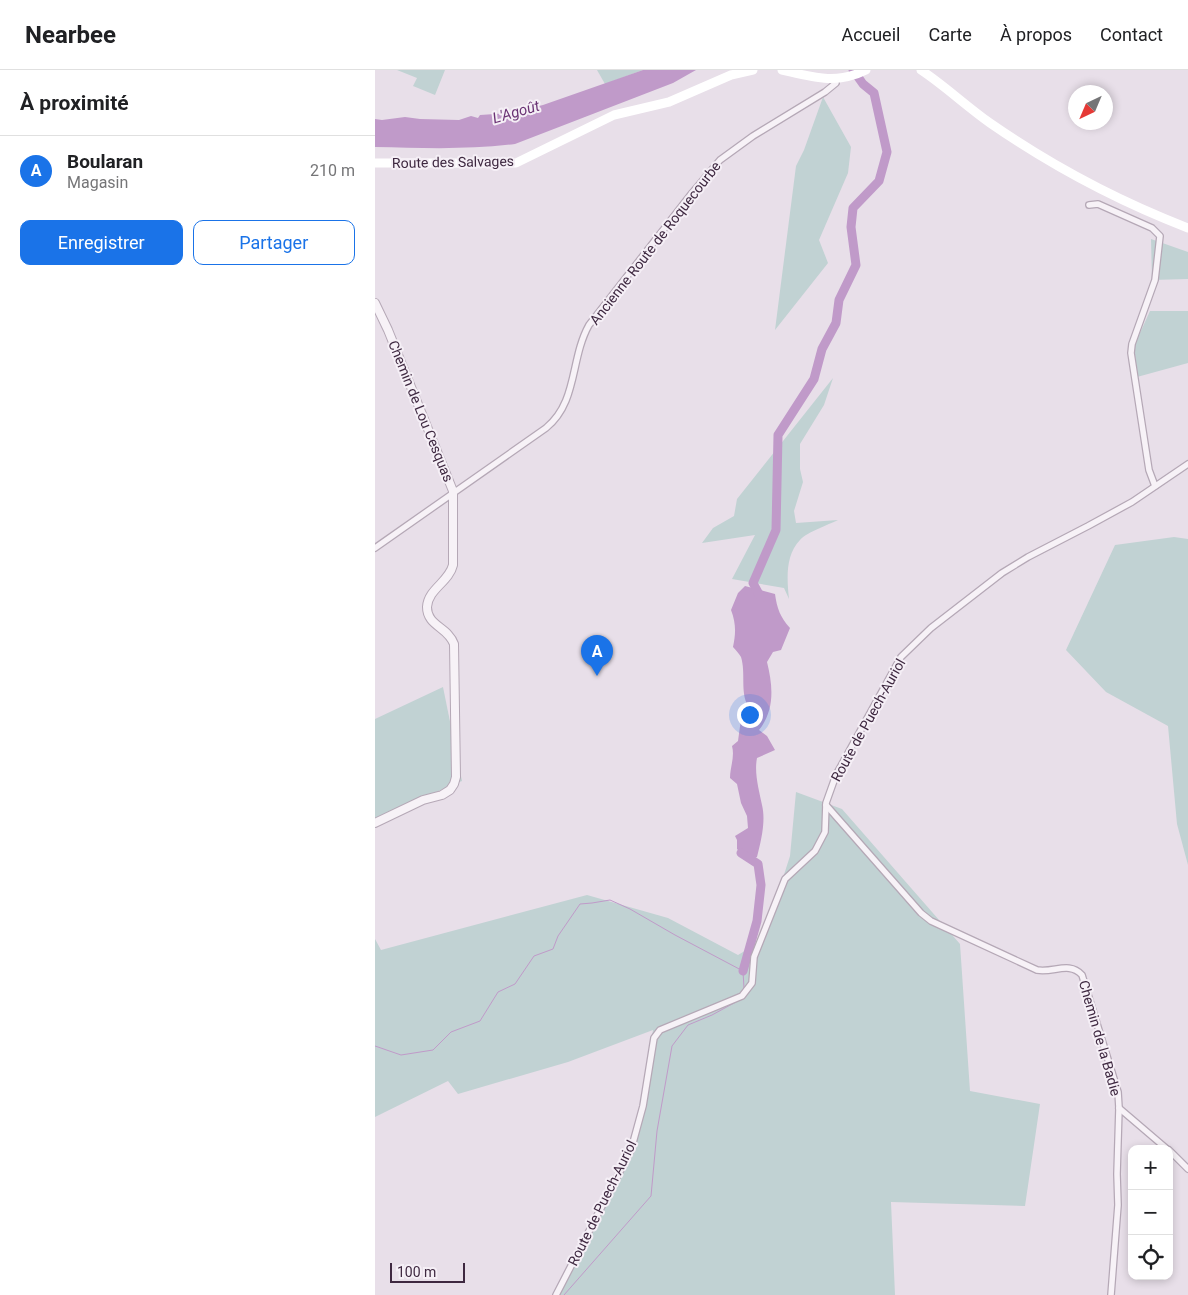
<!DOCTYPE html>
<html lang="fr">
<meta charset="utf-8">
<style>
body{margin:0;font-family:Roboto,sans-serif;background:#f6f6f6;color:#202124}
.controls{position:absolute;right:15px;bottom:15px;display:grid;overflow:hidden;border-radius:10px;box-shadow:0 2px 8px #0003}
.controls button{width:45px;height:45px;display:grid;place-items:center;padding:0;border:0;border-bottom:1px solid #e0e0e0;background:#fff;color:#202124;font:25px sans-serif}
.compass{position:absolute;left:693px;top:15px;width:45px;height:45px;border-radius:50%;background:#fff;box-shadow:0 2px 8px #0003;rotate:224deg}
.scale{position:absolute;left:15px;bottom:12px;width:75px;box-sizing:border-box;padding-left:5px;border:2px solid #3e2840;border-top:0;font-size:14px;line-height:18px;white-space:nowrap;color:#3e2840;-webkit-text-stroke:4px #f5eff6;paint-order:stroke}
.you{position:absolute;left:374px;top:644px;width:18px;height:18px;margin:-12px;border:4px solid #fff;border-radius:50%;background:#1a73e8;box-shadow:0 0 0 8px #1a73e833}
.badge{display:grid;place-items:center;width:32px;height:32px;border-radius:50%;background:#1a73e8;color:#fff;font-size:16px;font-weight:700}
.pin{position:absolute;translate:-50% -41px;filter:drop-shadow(0 1px 2px #0008)}
.pin::after{content:'';position:absolute;top:26px;width:18px;height:15px;background:inherit;clip-path:polygon(0 0,100% 0,50% 100%)}
.list{margin:0;padding:0;list-style:none}
h2{display:flex;justify-content:space-between;align-items:center;height:65px;margin:0;padding:0 20px;font-size:21px}
h2 small{font-size:16px;font-weight:400;color:#757577}
.list li{display:grid;grid-template-columns:32px 1fr auto;gap:15px;align-items:center;box-sizing:border-box;height:70px;padding:0 20px;border-top:1px solid #e0e0e0}
.list b{display:block;font-size:19px;white-space:nowrap}
.list p{margin:0;font-size:16px;white-space:nowrap;color:#757577}
.list em{font-size:16px;font-style:normal;color:#757577}
.actions{display:flex;gap:10px;padding:15px 20px}
.actions a{flex:1;padding:11px 0;border:1px solid #1a73e8;border-radius:10px;text-align:center;font-size:18px;color:#1a73e8}
.actions .main{background:#1a73e8;color:#fff}
.icon{flex:none;width:28px;height:28px;fill:none;stroke:currentColor;stroke-width:2;stroke-linecap:round;stroke-linejoin:round}
.map{position:relative;flex:none;width:813px;height:1225px;overflow:hidden}
header{display:flex;align-items:center;gap:30px;box-sizing:border-box;height:70px;padding:0 25px;background:#fff;border-bottom:1px solid #e0e0e0}
header strong{font-size:24px}
nav{display:flex;gap:28px;margin-inline-start:auto;font-size:18px}
main{display:flex}
aside{flex:1;background:#fff}
.map>svg:first-child{display:block}
</style>
<header>
<strong>Nearbee</strong>
<nav><a>Accueil</a><a>Carte</a><a>À propos</a><a>Contact</a></nav>
</header>
<main>
<aside>
<h2>À proximité<small></small></h2>
<ul class="list">
<li><span class="badge">A</span><div><b>Boularan</b><p>Magasin</p></div><em>210 m</em></li>
</ul>
<div class="actions"><a class="main">Enregistrer</a><a>Partager</a></div>
</aside>
<div class="map">
<svg width="813" height="1225" viewBox="0 0 813 1225">
<rect width="100%" height="100%" fill="#e8dfe9"/>
<g fill="#c1d2d3">
<polygon points="22,0 70,0 60,25 38,16 42,8"/>
<polygon points="222,0 268,0 230,14"/>
<polygon points="448,27 476,77 473,103 444,170 453,193 400,260 421,96 429,80"/>
<polygon points="776,169 813,182 813,209 777,210"/>
<polygon points="775,241 813,241 813,293 762,307 759,276"/>
<path d="M458,308L449,335L425,374V399L428,412L419,441L421,453L463,450C453,455 432,462 425,470C410,485 412,510 414,529L409,518L357,509L380,465L327,473L338,458L359,446L362,429Z"/>
<polygon points="799,467 813,469 813,795 802,754 793,656 731,622 691,580 740,475"/>
<polygon points="68,617 87,711 0,748 0,649"/>
<polygon points="421,722 467,739 585,874 595,1021 665,1034 650,1136 516,1132 520,1225 178,1225 255,1079 266,1036 278,960 193,992 83,1024 73,1011 0,1047 0,869 6,880 212,825 293,848 363,885 388,870 415,786"/>
</g>
<g fill="#c09ac9">
<path d="M268,0H321L298,13L140,74C93,80 47,78 0,77V49L7,50L30,47L45,49L84,50L96,46L103,48L105,45L136,43L168,35Z"/>
<path d="M370,516L400,524C402,538 405,547 415,558L406,580L398,582L392,592C398,616 400,640 384,660L392,666L400,680L382,688C379,703 384,720 387,735C391,751 386,771 382,787L373,790L362,779V770L360,766L373,758L372,746L366,733L362,714L355,708C355,697 360,687 357,676L363,671L366,649L373,636C365,622 371,603 366,587C364,584 361,580 358,577C361,563 361,553 356,540L363,523Z"/>
</g>
<g fill="none" stroke-linecap="round" stroke-linejoin="round">
<g stroke="#c09ac9" stroke-width="1">
<polyline points="0,976 26,985 58,980 76,962 105,951 123,922 140,914 159,886 178,879 183,866 205,834 217,833 235,830 255,839 300,865 368,901 369,918"/>
<polyline points="189,1225 276,1126 282,1061 297,976 313,955 337,945 370,927"/>
</g>
<g stroke="#c09ac9" stroke-width="9">
<polyline points="386,528 378,513 401,460 403,365 439,309 447,279 461,253 464,230 481,195 476,157 478,138 504,111 512,82 499,23 488,14 478,0"/>
<polyline points="366,783 383,794 386,815 382,851 368,901"/>
</g>
<g stroke="#b5a8b6" stroke-width="8">
<g id="minor">
<polyline points="714,135 723,134 777,158 785,166 780,210 757,274 756,283 774,400 780,416"/>
<path d="M0,478L171,358C203,332 195,289 214,255L317,123L345,90L378,66L450,22L461,13L460,9"/>
<path d="M451,735L546,843L556,851L662,900C679,903 694,891 707,905L743,1022L744,1038L742,1104L743,1135L736,1225"/>
<polyline points="744,1038 792,1079"/>
<polyline points="794,1080 813,1099"/>
<polyline points="181,1225 256,1080 268,1036 279,968 285,960 367,926 377,913 379,887 410,809 440,781 450,762 451,733 461,705 526,587 556,558 627,503 653,487 713,456 757,432 813,394"/>
</g>
</g>
<g stroke="#b5a8b6" stroke-width="10">
<path id="tertiary" d="M0,233L13,260L78,421V495C74,512 53,519 52,537C52,556 73,557 79,574L81,707L79,714L75,720L67,725L48,730L0,753"/>
</g>
<use href="#minor" stroke="#f7f2f7" stroke-width="5.5"/>
<use href="#tertiary" stroke="#f7f2f7" stroke-width="8"/>
<g stroke="#fff" stroke-width="9">
<path d="M407,0C437,7 461,15 491,0"/>
<path d="M546,0C570,16 591,36 615,53C677,96 743,131 813,158"/>
<polyline points="0,93 141,93 239,45 294,32 356,5 378,0"/>
</g>
</g>
<g text-anchor="middle" dominant-baseline="central" stroke-width="4" stroke-linejoin="round" paint-order="stroke">
<g font-size="14" fill="#3e2840" stroke="#f5eff6">
<text transform="translate(78 92) rotate(-1)">Route des Salvages</text>
<text transform="translate(280 173) rotate(-52)">Ancienne Route de Roquecourbe</text>
<text transform="translate(46 341) rotate(68)">Chemin de Lou Cesquas</text>
<text transform="translate(493 650) rotate(-61)">Route de Puech-Auriol</text>
<text transform="translate(725 968) rotate(74)">Chemin de la Badie</text>
<text transform="translate(227 1133) rotate(-64)">Route de Puech-Auriol</text>
</g>
<g font-size="15" font-style="italic" fill="#6a3274" stroke="#f5eff6">
<text transform="translate(141 42) rotate(-16)">L'Agoût</text>
</g>
</g>
</svg>
<div class="controls">
<button>+</button>
<button>−</button>
<button><svg class="icon" aria-label="locate" viewBox="0 0 24 24"><circle cx="12" cy="12" r="6"/><path d="M12 2v4M12 18v4M2 12h4M18 12h4"/></svg></button>
</div>
<svg class="compass" viewBox="-18 -18 36 36"><path d="M0-13l5 13h-10z" fill="#e53935"/><path d="M0 13l5-13h-10z" fill="#757577"/></svg>
<div class="scale">100 m</div>
<div class="you"></div>
<div class="pin badge" style="left:222px;top:606px">A</div>
</div>
</main>
